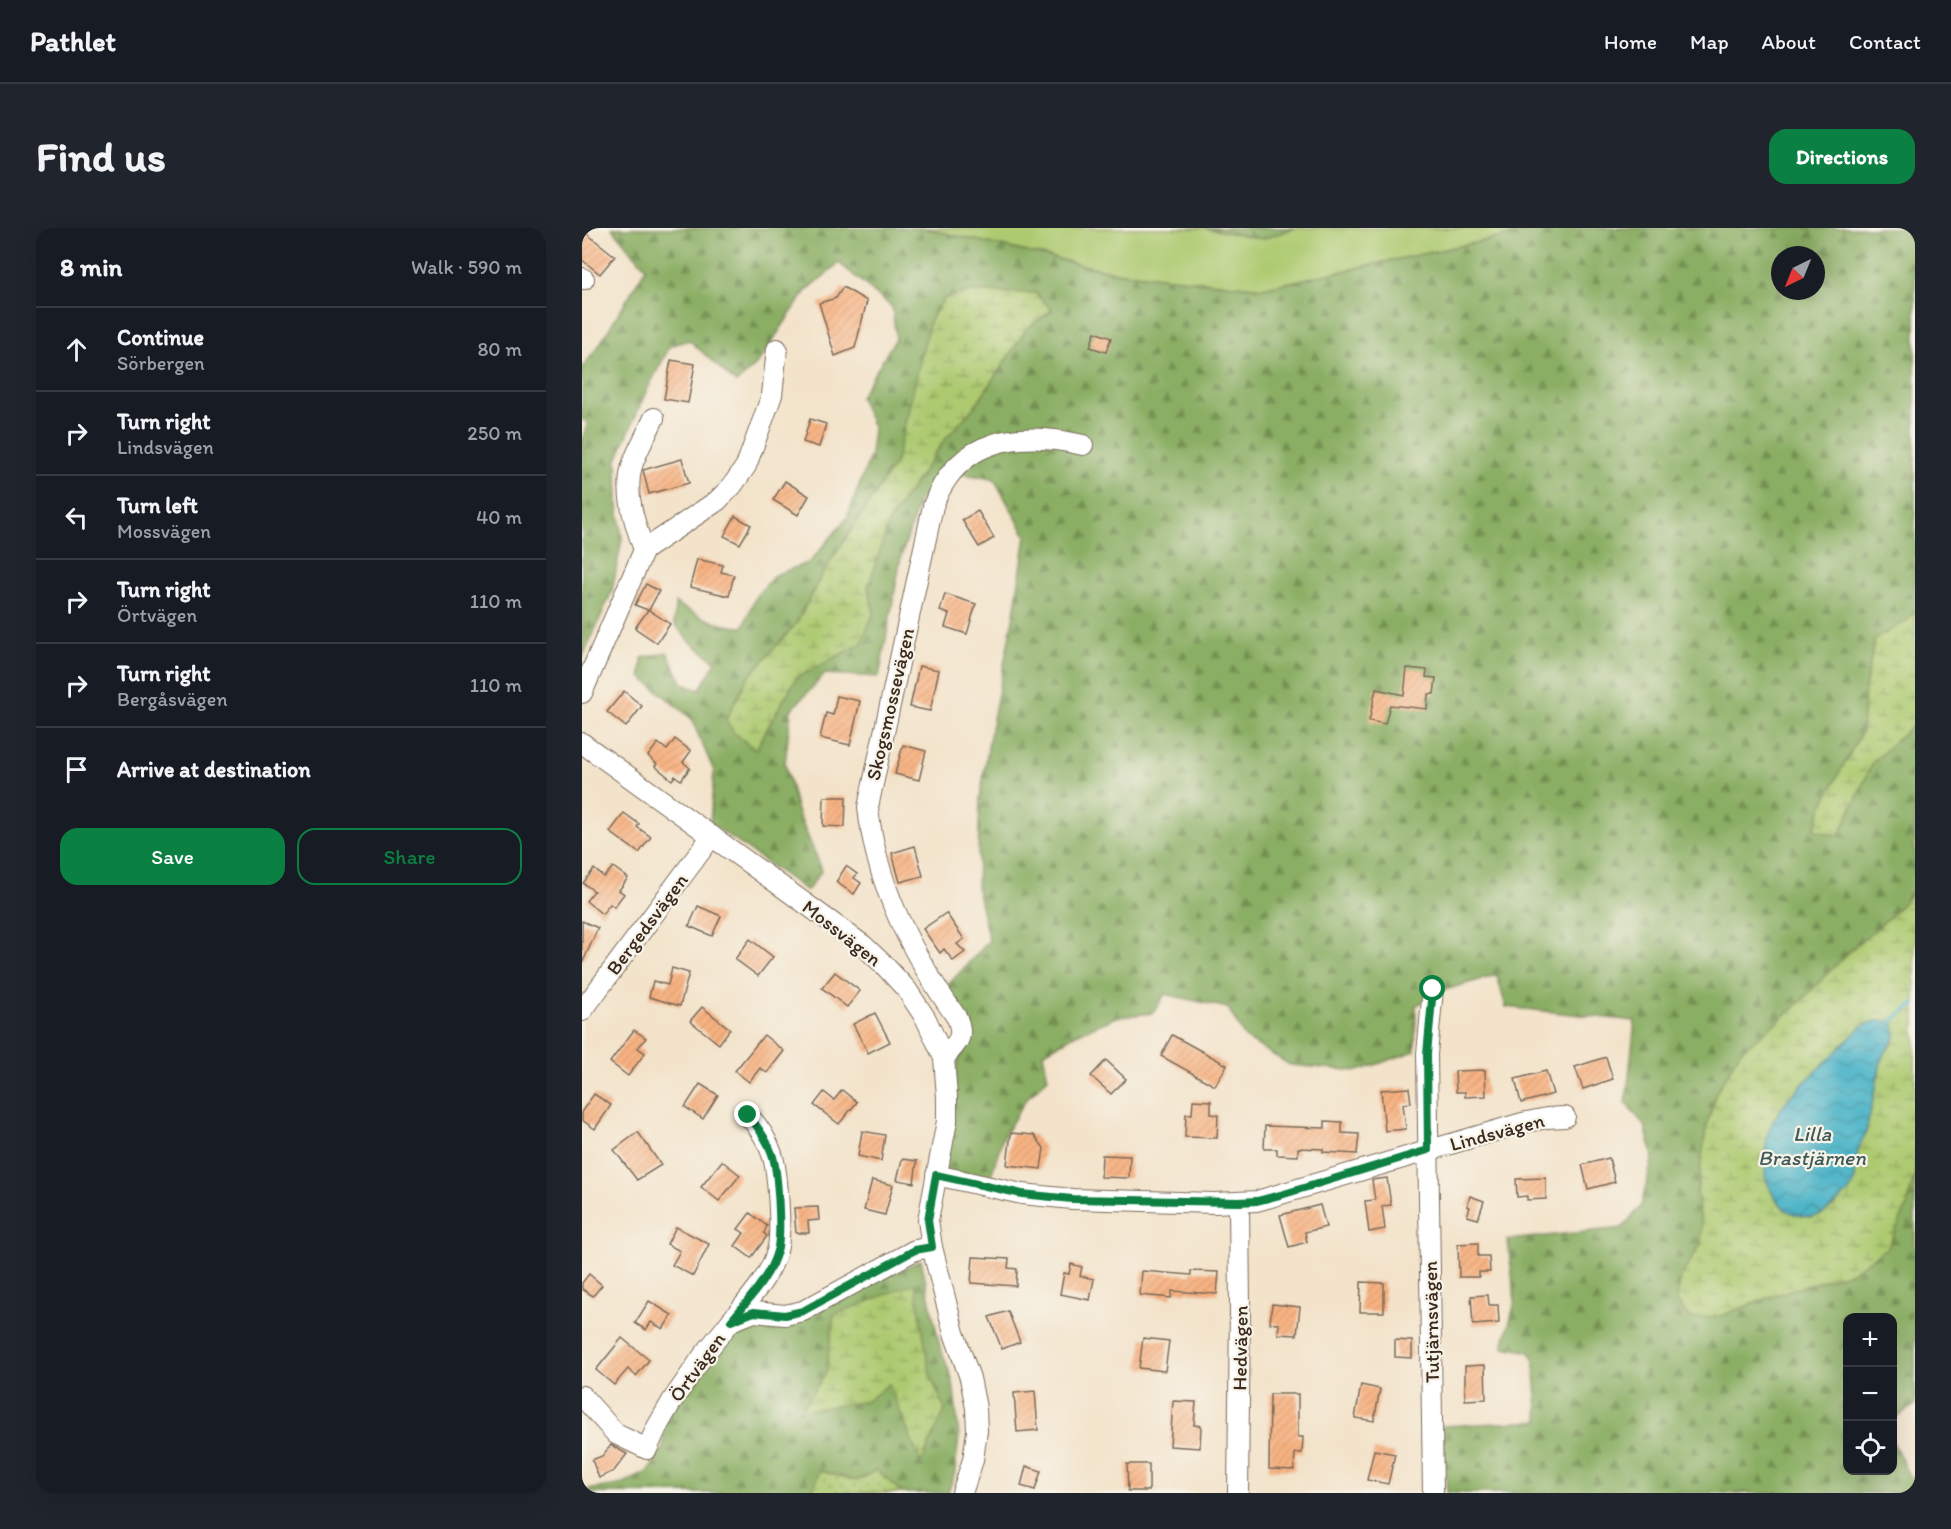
<!DOCTYPE html>
<meta charset="utf-8">
<style>
body{margin:0;font-family:Itim,sans-serif;background:#20242c;color:#f1f3f6}
.controls{position:absolute;right:18px;bottom:18px;display:grid;overflow:hidden;border-radius:12px;box-shadow:0 6px 24px #0002}
.controls button{width:54px;height:54px;display:grid;place-items:center;padding:0;border:0;border-bottom:2px solid #363941;background:#171b24;color:#f1f3f6;font:30px sans-serif}
.compass{position:absolute;left:1189px;top:18px;width:54px;height:54px;border-radius:50%;background:#171b24;box-shadow:0 6px 24px #0002;rotate:223deg}
.stop{position:absolute;width:18px;height:18px;margin:-14px;border:4px solid #0b8043;border-radius:50%;background:#fff}
.stop.end{background:#0b8043;border-color:#fff;box-shadow:0 2px 6px #0008}
.list{margin:0;padding:0;list-style:none}
h2{display:flex;justify-content:space-between;align-items:center;height:78px;margin:0;padding:0 24px;font-size:26px}
h2 small{font-size:20px;font-weight:400;color:#9ea1a6}
.list li{display:grid;grid-template-columns:39px 1fr auto;gap:18px;align-items:center;box-sizing:border-box;height:84px;padding:0 24px;border-top:2px solid #363941}
.list b{display:block;font-size:22px;white-space:nowrap}
.list p{margin:0;font-size:20px;white-space:nowrap;color:#9ea1a6}
.list em{font-size:20px;font-style:normal;color:#9ea1a6}
.actions{display:flex;gap:12px;padding:18px 24px}
.actions a{flex:1;padding:14px 0;border:2px solid #0b8043;border-radius:18px;text-align:center;font-size:21px;color:#0b8043}
.actions .main{background:#0b8043;color:#fff}
.icon{flex:none;width:33px;height:33px;fill:none;stroke:currentColor;stroke-width:2;stroke-linecap:round;stroke-linejoin:round}
.map{position:relative;flex:none;width:1333px;height:1265px;overflow:hidden;border-radius:18px}
header{display:flex;align-items:center;gap:36px;box-sizing:border-box;height:84px;padding:0 30px;background:#171b24;border-bottom:2px solid #363941}
header strong{font-size:28px}
nav{display:flex;gap:33px;margin-inline-start:auto;font-size:21px}
.intro{display:flex;align-items:center;justify-content:space-between;box-sizing:border-box;height:144px;padding:0 36px}
h1{margin:0;font-size:42px}
.button{padding:15px 27px;border-radius:18px;background:#0b8043;color:#fff;font-size:21px;font-weight:700}
main{display:flex;gap:36px;padding:0 36px}
aside{flex:1;background:#171b24;border-radius:18px;box-shadow:0 6px 24px #0002}
.map>svg:first-child{display:block}
</style>
<header>
<strong>Pathlet</strong>
<nav><a>Home</a><a>Map</a><a>About</a><a>Contact</a></nav>
</header>
<div class="intro"><h1>Find us</h1><a class="button">Directions</a></div>
<main>
<aside>
<h2>8 min<small>Walk · 590 m</small></h2>
<ul class="list">
<li><svg class="icon" aria-label="ahead" viewBox="0 0 24 24"><path d="M12 20V5M6 11l6-6 6 6"/></svg><div><b>Continue</b><p>Sörbergen</p></div><em>80 m</em></li>
<li><svg class="icon" aria-label="right" viewBox="0 0 24 24"><path d="M7 20v-9h11M14 6l5 5-5 5"/></svg><div><b>Turn right</b><p>Lindsvägen</p></div><em>250 m</em></li>
<li><svg class="icon" aria-label="left" viewBox="0 0 24 24"><path d="M17 20v-9H6M10 6l-5 5 5 5"/></svg><div><b>Turn left</b><p>Mossvägen</p></div><em>40 m</em></li>
<li><svg class="icon" aria-label="right" viewBox="0 0 24 24"><path d="M7 20v-9h11M14 6l5 5-5 5"/></svg><div><b>Turn right</b><p>Örtvägen</p></div><em>110 m</em></li>
<li><svg class="icon" aria-label="right" viewBox="0 0 24 24"><path d="M7 20v-9h11M14 6l5 5-5 5"/></svg><div><b>Turn right</b><p>Bergåsvägen</p></div><em>110 m</em></li>
<li><svg class="icon" aria-label="arrive" viewBox="0 0 24 24"><path d="M6 21V4h12l-3 4 3 4H6"/></svg><div><b>Arrive at destination</b></div></li>
</ul>
<div class="actions"><a class="main">Save</a><a>Share</a></div>
</aside>
<div class="map">
<svg width="1333" height="1265" viewBox="0 0 1333 1265">
<defs>
<pattern id="forest-firs" width="22" height="20" patternUnits="userSpaceOnUse" patternTransform="scale(1.5)"><rect width="22" height="20" fill="#8aae63"/><path d="M5 1l3.5 6h-7zM16 11l3.5 6h-7z" fill="#728e51"/></pattern>
<pattern id="wetland-marsh" width="20" height="14" patternUnits="userSpaceOnUse" patternTransform="scale(1.5)"><rect width="20" height="14" fill="#adca71"/><path d="M1 5h8M5 5V1M11 12h8M15 12V8" fill="none" stroke="#8ea45c"/></pattern>
<pattern id="park-dots" width="8" height="8" patternUnits="userSpaceOnUse" patternTransform="scale(1.5)"><rect width="8" height="8" fill="#adca71"/><path d="M2 2h.1M6 6h.1" fill="none" stroke="#8ea45c" stroke-width="1.8" stroke-linecap="round"/></pattern>
<pattern id="water-waves" width="16" height="10" patternUnits="userSpaceOnUse" patternTransform="scale(1.5)"><rect width="16" height="10" fill="#49b3c7"/><path d="M0 5q4-4 8 0t8 0" fill="none" stroke="#3e92a1"/></pattern>
<pattern id="building-hatch" width="6" height="6" patternUnits="userSpaceOnUse" patternTransform="scale(1.5)"><rect width="6" height="6" fill="#f8b281"/><path d="M-1 1l2-2M0 6l6-6M5 7l2-2" fill="none" stroke="#d6996f"/></pattern>
</defs>
<rect width="100%" height="100%" fill="#f7f3e8"/>
<filter id="ink" filterUnits="userSpaceOnUse"><feTurbulence type="fractalNoise" baseFrequency=".0167" numOctaves="2"/><feDisplacementMap in="SourceGraphic" scale="12" xChannelSelector="R" yChannelSelector="G"/><feConvolveMatrix kernelMatrix="1 2 1 2 8 2 1 2 1" color-interpolation-filters="sRGB"/></filter>
<filter id="wash" filterUnits="userSpaceOnUse"><feTurbulence type="fractalNoise" baseFrequency=".008" numOctaves="4" result="noise"/><feDisplacementMap in="SourceGraphic" scale="24" xChannelSelector="R" yChannelSelector="G"/><feGaussianBlur stdDeviation="1.35" result="paint"/><feColorMatrix in="noise" values="0 0 0 0 0 0 0 0 0 0 0 0 0 0 0 0 0 1.4 0 .05"/><feComposite in="paint" operator="in"/></filter>
<g filter="url(#wash)">
<rect width="100%" height="100%" fill="#f3e3ca"/>
<polygon fill="#adca71" stroke="#747a48" stroke-width="1.5" points="341,0 962,0 681,60 532,44"/>
<g fill="url(#forest-firs)" stroke="#626c40" stroke-width="1.5" fill-rule="evenodd">
<path d="M30,0H341L532,44L681,60L962,0H1333V382L1325,393L1293,411L1283,460L1280,503L1244,570L1232,601L1254,608L1259,603L1291,534L1333,495V663L1297,699L1272,719L1212,780L1158,824L1134,865L1124,901L1115,966L1120,1000L1119,1016L1110,1031L1138,1088L1199,1065L1269,1044L1325,978L1333,943V1177L1311,1191L1310,1090H1266V1242H1310L1311,1214L1333,1258V1265H865L860,1198L957,1193L952,1133L948,1124L921,1119L933,1074L926,1012L1040,1000L1059,978L1071,928L1063,898L1044,875L1053,793L924,779L915,747L852,765L834,778L833,823L776,843L708,837L663,810L646,780L583,766L571,785L535,789L494,806L461,825L466,850L444,871L421,909L408,951L361,942L376,832L389,811L377,781L364,759L407,713L395,660L398,570L409,501L432,386L444,308L412,251L381,246L338,271L319,329L297,449L243,446L209,482L203,536L215,583L240,642L225,663L128,595L132,543L109,490L59,449L60,430L85,424L101,456L117,462L134,434L106,412L92,395L93,375C115,387 136,399 161,399L174,368L193,347L228,334L265,290L289,226L291,199L278,169L314,110L310,79L257,35L223,64L175,136L154,155L107,112L88,118L64,164L35,231L36,276L40,311L30,363L0,431V211L6,195L0,191V140L16,119L64,40ZM1198,27H1234V63H1198ZM388,64L454,65L470,83L445,100L393,178L363,211L307,293L286,359L292,384L279,416L215,449L186,498L174,522L165,451L214,396L244,340L314,234L348,92L363,70Z"/>
<polygon points="623,0 713,0 681,11"/>
<polygon points="339,1032 358,1119 371,1154 377,1208 373,1244 366,1265 320,1265 294,1242 275,1253 239,1243 230,1265 0,1265 0,1259 3,1262 37,1257 66,1244 81,1220 82,1193 153,1099 171,1092 238,1082"/>
</g>
<g fill="url(#wetland-marsh)" stroke="#747a48" stroke-width="1.5" fill-rule="evenodd">
<polygon points="388,64 453,65 470,82 445,100 393,178 363,211 307,293 286,359 292,384 279,416 215,449 186,498 174,522 152,505 144,492 165,451 214,396 244,340 314,234 348,92 363,70"/>
<polygon points="1333,382 1333,495 1291,534 1259,603 1254,608 1232,601 1244,570 1280,503 1283,460 1293,411 1325,393"/>
<path d="M1333,663V943L1325,978L1306,1019L1269,1044L1199,1065L1138,1088L1108,1090L1095,1073L1099,1049L1119,1016L1120,1000L1115,966L1124,901L1134,865L1158,824L1212,780L1272,719L1297,699ZM1310,793L1314,805L1311,814L1300,829L1284,904L1276,921L1272,956L1254,976L1241,986L1229,989L1215,987L1203,982L1192,968L1183,949L1185,907L1192,891L1207,870L1267,811Z"/>
<polygon points="333,1055 348,1147 363,1182 339,1235 307,1156 285,1173 218,1183 244,1145 252,1087"/>
</g>
<polygon fill="url(#park-dots)" stroke="#747a48" stroke-width="1.5" points="295,1242 320,1265 230,1265 238,1243 275,1253"/>
<polygon fill="url(#water-waves)" stroke="#426e72" stroke-width="1.5" points="1293,793 1310,793 1314,805 1311,814 1300,829 1284,904 1276,921 1272,956 1266,965 1241,986 1229,989 1215,987 1203,982 1192,968 1183,949 1185,907 1192,891 1207,870 1280,798"/>
<g fill="none" stroke-linecap="round" stroke-linejoin="round">
<polyline stroke="#49b3c7" stroke-width="4" points="1310,793 1333,776"/>
</g>
<g id="blocks">
<g fill="url(#building-hatch)">
<polygon points="0,2 33,28 18,46 0,32"/>
<polygon points="261,59 285,73 273,120 253,128 237,75 254,70"/>
<polygon points="513,104 529,110 524,124 508,119"/>
<polygon points="89,132 113,136 106,175 82,171"/>
<polygon points="228,191 244,196 237,219 221,214"/>
<polygon points="100,231 107,255 67,266 61,242"/>
<polygon points="203,253 227,268 216,287 191,272"/>
<polygon points="396,283 412,310 397,319 380,292"/>
<polygon points="153,288 169,297 158,316 142,308"/>
<polygon points="115,331 141,337 139,344 152,347 147,368 108,359"/>
<polygon points="64,356 77,363 67,382 88,396 75,415 53,400 66,382 53,377"/>
<polygon points="363,366 394,376 385,406 363,399 367,386 358,383"/>
<polygon points="337,438 357,442 348,483 328,479"/>
<polygon points="825,440 845,442 844,449 854,450 852,466 846,466 845,481 808,477 803,496 787,493 794,461 822,467"/>
<polygon points="42,463 60,478 44,499 25,484"/>
<polygon points="255,468 278,473 268,517 238,510 244,485 251,487"/>
<polygon points="93,511 109,523 101,534 108,540 99,552 93,548 90,552 73,538 75,536 66,528 76,515 85,522"/>
<polygon points="321,517 344,523 337,552 313,546"/>
<polygon points="242,569 264,569 263,599 241,598"/>
<polygon points="42,585 57,596 55,599 69,609 57,625 28,604"/>
<polygon points="333,618 341,648 318,654 310,625"/>
<polygon points="264,638 275,646 272,650 279,655 272,666 254,654"/>
<polygon points="31,639 46,650 37,662 42,666 32,679 28,676 20,686 4,673 12,663 1,655 12,641 22,649"/>
<polygon points="116,678 139,688 130,708 107,698"/>
<polygon points="364,685 382,711 375,716 383,724 371,733 362,721 358,725 341,701"/>
<polygon points="0,693 16,700 0,736"/>
<polygon points="168,711 191,729 176,748 153,731"/>
<polygon points="90,740 107,745 98,778 67,769 71,753 86,757"/>
<polygon points="253,744 278,763 265,779 240,760"/>
<polygon points="120,779 148,801 137,816 108,793"/>
<polygon points="293,785 308,814 286,825 271,796"/>
<polygon points="52,802 64,810 56,820 63,825 46,848 28,834"/>
<polygon points="182,807 202,823 185,845 178,840 167,854 153,843"/>
<polygon points="590,807 645,837 633,858 579,828"/>
<polygon points="1024,829 1031,851 1001,861 993,839"/>
<polygon points="524,832 544,851 529,866 509,848"/>
<polygon points="903,842 904,868 883,869 883,864 874,864 873,843"/>
<polygon points="964,843 971,866 939,875 933,851"/>
<polygon points="118,856 136,867 121,891 103,879"/>
<polygon points="827,860 829,875 821,876 824,901 803,903 799,862"/>
<polygon points="260,862 275,874 257,896 232,877 242,864 252,872"/>
<polygon points="12,866 29,877 13,901 0,892 0,883"/>
<polygon points="611,872 629,873 629,886 636,887 635,910 603,909 604,886 610,886"/>
<polygon points="743,893 760,894 760,905 777,906 775,926 741,924 741,921 716,920 716,928 695,927 695,921 682,921 683,898 743,900"/>
<polygon points="280,903 303,907 299,933 276,928"/>
<polygon points="56,904 79,937 55,952 32,922"/>
<polygon points="429,905 452,907 462,920 459,941 425,937"/>
<polygon points="520,927 548,928 547,950 519,949"/>
<polygon points="1027,930 1033,954 1006,961 1000,937"/>
<polygon points="320,931 335,933 332,955 315,952"/>
<polygon points="140,933 158,947 137,973 119,959"/>
<polygon points="805,950 809,977 800,978 803,1001 787,1004 783,973 793,972 790,952"/>
<polygon points="964,950 964,971 945,972 945,968 935,969 934,951"/>
<polygon points="290,952 311,957 303,987 282,982"/>
<polygon points="888,968 902,973 896,991 885,988 888,979 885,978"/>
<polygon points="738,977 744,999 723,1004 725,1014 707,1019 698,987"/>
<polygon points="236,979 237,992 226,993 227,1005 214,1005 212,980"/>
<polygon points="168,985 185,998 182,1005 185,1008 169,1030 153,1018 162,1005 156,1001"/>
<polygon points="94,999 127,1016 111,1048 90,1037 98,1023 85,1016"/>
<polygon points="896,1015 896,1028 907,1028 908,1044 897,1044 897,1049 877,1049 876,1016"/>
<polygon points="391,1029 427,1031 426,1040 435,1041 434,1058 389,1055"/>
<polygon points="489,1036 500,1039 498,1048 512,1051 508,1072 478,1066 482,1045 487,1046"/>
<polygon points="560,1043 609,1047 609,1043 637,1044 635,1066 590,1063 589,1070 558,1067"/>
<polygon points="7,1046 20,1057 11,1068 0,1061 0,1055"/>
<polygon points="779,1054 802,1055 802,1084 778,1084"/>
<polygon points="906,1067 907,1077 916,1077 917,1095 891,1097 889,1068"/>
<polygon points="67,1073 90,1087 81,1101 69,1094 64,1102 53,1095"/>
<polygon points="690,1076 718,1079 715,1107 696,1106 697,1096 688,1095"/>
<polygon points="426,1083 438,1114 420,1121 407,1089"/>
<polygon points="40,1110 67,1132 54,1148 46,1141 32,1157 14,1142"/>
<polygon points="561,1110 587,1113 583,1143 557,1140"/>
<polygon points="813,1112 830,1113 830,1130 813,1129"/>
<polygon points="903,1137 904,1171 883,1172 883,1138"/>
<polygon points="779,1157 798,1161 792,1193 773,1190"/>
<polygon points="453,1163 456,1202 435,1204 432,1165"/>
<polygon points="688,1166 716,1166 716,1209 721,1209 720,1225 713,1225 712,1242 687,1241"/>
<polygon points="591,1173 614,1174 612,1197 619,1198 618,1220 588,1218"/>
<polygon points="29,1217 45,1226 32,1243 17,1250 10,1232 20,1228"/>
<polygon points="792,1222 813,1226 806,1256 785,1252"/>
<polygon points="545,1236 567,1236 567,1263 546,1263"/>
<polygon points="444,1238 459,1243 453,1262 439,1258"/>
</g>
</g>
</g>
<g filter="url(#ink)">
<use href="#blocks" fill-opacity="0" stroke="#7b6b5a" stroke-width="1.5"/>
<g fill="none" stroke-linecap="round" stroke-linejoin="round">
<g stroke="#7b6b5a" stroke-width="22">
<g id="minor">
<polyline points="0,50 2,51"/>
<path d="M62,322C53,296 42,265 50,238C55,222 65,206 72,190"/>
<polyline points="0,465 62,322 135,273 150,258 164,238 190,167 195,121"/>
<polyline points="0,515 281,717 303,738 325,762 344,791 362,830 365,869 365,893 346,992 350,1019 372,1105 388,1150 394,1180 395,1203 391,1232 380,1265"/>
<polyline points="0,783 130,608"/>
<path d="M362,830C375,814 383,811 375,790C330,726 294,658 286,579L351,278C376,209 438,202 501,217"/>
<polyline points="354,947 440,966 490,971 633,975 675,973 940,895 965,890 983,889"/>
<path d="M149,1093C166,1072 188,1049 195,1023C200,1006 196,943 190,926C185,911 177,899 166,887"/>
<polyline points="0,1168 34,1206 65,1221 75,1199 90,1173 121,1128 149,1093 172,1084 203,1087 221,1083 333,1022 350,1019"/>
<polyline points="656,1265 658,1080 657,974"/>
<polyline points="851,1265 845,826 851,761"/>
</g>
</g>
<use href="#minor" stroke="#fff" stroke-width="20"/>
</g>
</g>
<g fill="none" stroke-linecap="round" stroke-linejoin="round" filter="url(#ink)">
<path stroke="#0b8043" stroke-width="8" d="M166,887C176,899 185,911 190,926C196,942 200,1007 195,1023C188,1049 166,1072 149,1093L172,1084L203,1087L221,1083L333,1022L350,1019L346,992L354,947L440,966L490,971L657,974L675,973L702,966L846,922L845,826L851,761"/>
</g>
<g text-anchor="middle" dominant-baseline="central" stroke-width="4.5" stroke-linejoin="round" paint-order="stroke">
<g font-size="20" fill="#3b2a1e" stroke="#f7f3e8">
<text transform="translate(308 476) rotate(-77)">Skogsmossevägen</text>
<text transform="translate(65 696) rotate(-53)">Bergedsvägen</text>
<text transform="translate(260 705) rotate(38)">Mossvägen</text>
<text transform="translate(915 904) rotate(-15)">Lindsvägen</text>
<text transform="translate(849 1094) rotate(-91)">Tutjärnsvägen</text>
<text transform="translate(658 1120) rotate(-89)">Hedvägen</text>
<text transform="translate(115 1139) rotate(-54)">Örtvägen</text>
</g>
<g font-size="21" font-style="italic" fill="#405a59" stroke="#f7f3e8">
<text x="1230" y="905">Lilla<tspan x="1230" dy="24">Brastjärnen</tspan></text>
</g>
</g>
</svg>
<div class="controls">
<button>+</button>
<button>−</button>
<button><svg class="icon" aria-label="locate" viewBox="0 0 24 24"><circle cx="12" cy="12" r="6"/><path d="M12 2v4M12 18v4M2 12h4M18 12h4"/></svg></button>
</div>
<svg class="compass" viewBox="-18 -18 36 36"><path d="M0-13l5 13h-10z" fill="#e53935"/><path d="M0 13l5-13h-10z" fill="#9ea1a6"/></svg>
<div class="stop" style="left:851px;top:761px"></div>
<div class="stop end" style="left:166px;top:887px"></div>
</div>
</main>
